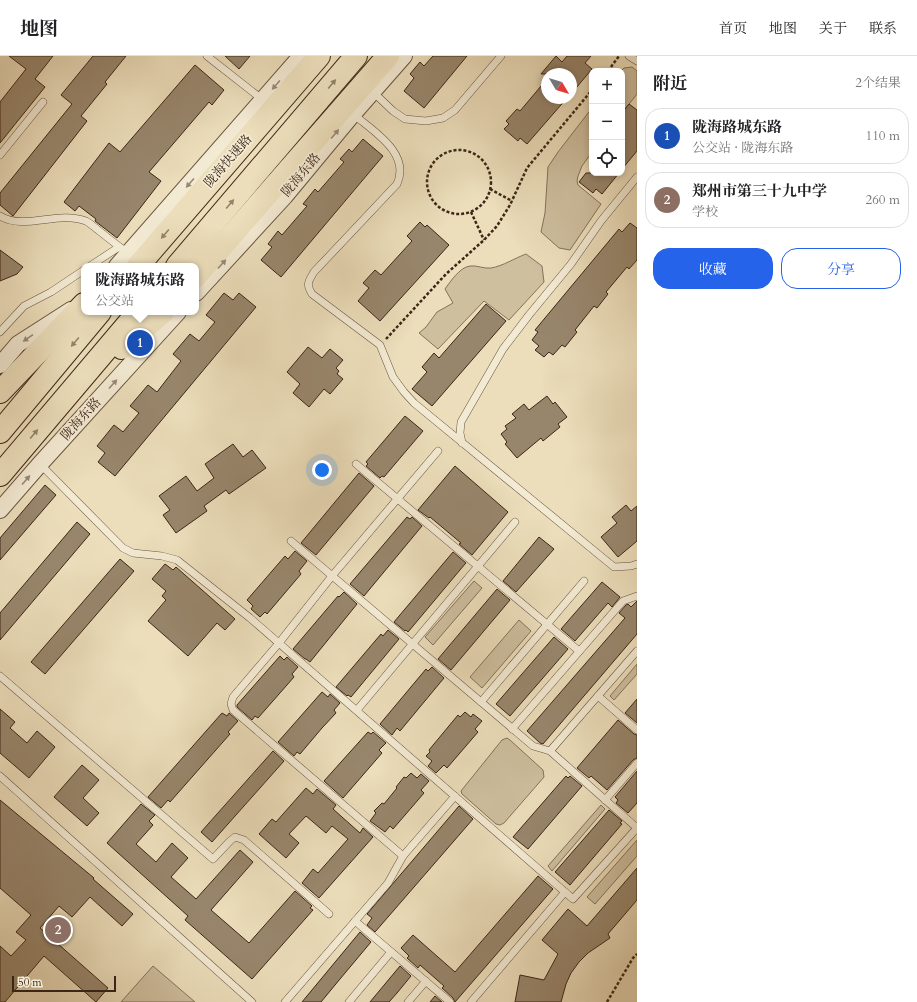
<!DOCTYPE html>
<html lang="zh">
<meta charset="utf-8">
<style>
body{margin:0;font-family:Cardo,"Noto Serif SC",serif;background:#f6f6f6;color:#202124}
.controls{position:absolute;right:12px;top:12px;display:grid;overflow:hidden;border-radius:8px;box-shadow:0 2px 6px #0003}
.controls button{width:36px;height:36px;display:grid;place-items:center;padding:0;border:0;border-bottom:1px solid #e0e0e0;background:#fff;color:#202124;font:20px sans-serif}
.compass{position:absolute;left:541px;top:12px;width:36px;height:36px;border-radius:50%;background:#fff;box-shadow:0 2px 6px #0003;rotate:128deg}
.scale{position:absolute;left:12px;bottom:10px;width:104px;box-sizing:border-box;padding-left:4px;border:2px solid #3c2617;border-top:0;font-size:11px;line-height:14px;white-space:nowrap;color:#3c2617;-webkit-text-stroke:3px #f3ead3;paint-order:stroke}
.you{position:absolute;left:322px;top:414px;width:14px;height:14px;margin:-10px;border:3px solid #fff;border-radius:50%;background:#1a73e8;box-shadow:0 0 0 6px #1a73e833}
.badge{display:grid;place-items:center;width:26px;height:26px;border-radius:50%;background:#2563eb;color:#fff;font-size:13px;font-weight:700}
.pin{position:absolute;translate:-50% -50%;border:2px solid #fff;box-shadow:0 1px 4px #0006}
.popup{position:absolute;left:81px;top:207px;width:118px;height:52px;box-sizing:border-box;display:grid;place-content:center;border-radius:8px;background:#fff;filter:drop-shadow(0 1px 3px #0005);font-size:13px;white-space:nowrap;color:#757577}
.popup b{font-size:15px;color:#202124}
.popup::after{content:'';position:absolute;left:50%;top:100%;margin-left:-8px;border:8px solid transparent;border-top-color:#fff}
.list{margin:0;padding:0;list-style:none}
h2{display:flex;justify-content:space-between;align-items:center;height:52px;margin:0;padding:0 16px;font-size:17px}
h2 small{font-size:13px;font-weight:400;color:#757577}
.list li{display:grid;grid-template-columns:26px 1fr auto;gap:12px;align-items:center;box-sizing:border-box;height:56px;margin:0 8px 8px;padding:0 8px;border:1px solid #e0e0e0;border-radius:16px}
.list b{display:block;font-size:15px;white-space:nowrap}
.list p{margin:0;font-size:13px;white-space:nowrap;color:#757577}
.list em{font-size:13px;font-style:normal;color:#757577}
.actions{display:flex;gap:8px;padding:12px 16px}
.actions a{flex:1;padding:9px 0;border:1px solid #2563eb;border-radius:16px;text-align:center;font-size:14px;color:#2563eb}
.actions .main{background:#2563eb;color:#fff}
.icon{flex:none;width:22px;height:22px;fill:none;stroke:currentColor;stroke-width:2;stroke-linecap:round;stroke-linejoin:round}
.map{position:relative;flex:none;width:637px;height:946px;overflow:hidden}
header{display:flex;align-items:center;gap:24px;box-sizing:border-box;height:56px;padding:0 20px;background:#fff;border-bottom:1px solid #e0e0e0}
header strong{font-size:19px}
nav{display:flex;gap:22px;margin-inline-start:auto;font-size:14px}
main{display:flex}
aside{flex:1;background:#fff}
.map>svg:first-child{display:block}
</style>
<header>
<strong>地图</strong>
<nav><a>首页</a><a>地图</a><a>关于</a><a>联系</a></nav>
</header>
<main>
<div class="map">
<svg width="637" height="946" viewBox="0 0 637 946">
<rect width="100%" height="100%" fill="#ecdebb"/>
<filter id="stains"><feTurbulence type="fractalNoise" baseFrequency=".005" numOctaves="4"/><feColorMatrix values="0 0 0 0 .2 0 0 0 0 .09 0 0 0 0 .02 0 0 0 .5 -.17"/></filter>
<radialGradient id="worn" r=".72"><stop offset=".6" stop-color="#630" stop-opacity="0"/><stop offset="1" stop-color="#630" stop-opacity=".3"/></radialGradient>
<g fill="#cebf9f" stroke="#85725b">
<polygon points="632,11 637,15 637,38 622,57 621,15 624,12"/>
<polygon points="592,52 592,96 582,110 578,120 577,125 578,129 601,148 570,194 559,192 541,176 545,157 548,111 558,96"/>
<path d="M526,198L542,210L544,226L509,264L484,245L438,293L419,277L426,271L437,256L453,247L445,233C450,226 460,211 470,210C477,209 484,213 491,212C503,210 515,202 526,198Z"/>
<polygon points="474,525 482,532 433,589 425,581"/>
<polygon points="519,564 531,575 482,632 470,621"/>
<polygon points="637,608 637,618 614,644 610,640"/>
<polygon points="507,682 510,684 543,714 544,721 504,767 500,769 496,768 462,738 461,735 502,684"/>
<polygon points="601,749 605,753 552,815 548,810"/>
<polygon points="637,784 637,800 595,848 587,841"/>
<polygon points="153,910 195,946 121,946"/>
</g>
<g fill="#98866c" stroke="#3c2617">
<polygon points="9,0 53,0 35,23 45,31 0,87 0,46 26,13"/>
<polygon points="93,0 126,0 105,26 107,28 81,60 87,65 13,160 0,149 0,137 72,48 61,39"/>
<polygon points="225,0 250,0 239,13"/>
<polygon points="433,0 467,0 424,52 404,35 414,22 410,18 420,6 424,10"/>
<polygon points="556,0 562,6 567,0 591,0 585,7 592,13 571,38 571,18 541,18"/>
<polygon points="195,9 224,34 212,49 209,46 149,116 161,125 117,182 95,165 96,163 79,150 75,155 64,146 109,87 120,96"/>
<polygon points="547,23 547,42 567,42 527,88 520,82 518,85 504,73 509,68 506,65 517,53 520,55"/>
<polygon points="629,48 637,54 637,95 622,113 622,57"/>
<polygon points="363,83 383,100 281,221 261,204 272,191 268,188 278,175 282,179 307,150 303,148 315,133 318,136 344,106 340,103 349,93 352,96"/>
<polygon points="586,117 619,117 602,138 596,133 593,137 579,126"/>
<polygon points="420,166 425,171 427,169 449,189 380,265 358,245 369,232 363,227 375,214 381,219 412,185 407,180"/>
<polygon points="630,167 637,172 637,204 629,213 627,211 606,236 608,238 597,252 594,250 575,274 577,276 565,291 562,289 553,299 549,296 544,301 535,294 539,290 532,284 538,276 535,274 619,173 622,176"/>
<polygon points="0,194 23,211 17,218 0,225"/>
<polygon points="224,237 233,244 239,237 256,251 115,420 98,406 105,397 97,390 114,369 123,376 139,357 130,350 148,329 157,336 181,305 173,298 190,278 199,285 215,266 206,259"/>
<polygon points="486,248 506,265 432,350 412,333 427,316 422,311 434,297 439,302"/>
<polygon points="308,291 322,302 330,293 343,304 336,312 339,315 337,318 343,323 330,338 324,333 309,351 293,337 300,328 287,316"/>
<polygon points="547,340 553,348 555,346 567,361 558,368 560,371 543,385 541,382 517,402 505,388 507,386 501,378 507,373 505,370 516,362 512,358 524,348 529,354"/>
<polygon points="405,360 423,375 384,421 382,420 380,422 366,410 368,408 366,406"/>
<polygon points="233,388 243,401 252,394 266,412 229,438 226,434 204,450 207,455 176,477 163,459 170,454 159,440 186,420 197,435 214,422 205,408"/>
<polygon points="455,410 508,456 472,499 459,488 461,487 430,461 429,462 418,454"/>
<polygon points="359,417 374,430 316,499 301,487"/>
<polygon points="45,429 56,439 0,504 0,482"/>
<polygon points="626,449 631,455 637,450 637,485 618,501 601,481 617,467 612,461"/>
<polygon points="407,461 410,463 412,461 422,470 364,540 350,528"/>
<polygon points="77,466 90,478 0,584 0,557"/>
<polygon points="539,481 554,493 516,536 503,525"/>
<polygon points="295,495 307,505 299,515 301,518 267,558 265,556 260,561 251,553 253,550 247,544 285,500 288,503"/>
<polygon points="453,496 466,507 465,508 408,576 406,574 405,575 394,566"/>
<polygon points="120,503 134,515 45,618 31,606"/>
<polygon points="165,508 173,514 176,511 235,563 225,574 217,567 188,600 148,565 166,544 162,540 166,535 152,523"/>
<polygon points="602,526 620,541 612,551 608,547 575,585 561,573"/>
<polygon points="497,533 510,544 451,614 438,603"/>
<polygon points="344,536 357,548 310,606 306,603 305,603 293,593 338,540 339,541"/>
<polygon points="637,545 637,578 543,688 540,687 527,675 625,562 619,557 626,549 628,548 631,551"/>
<polygon points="388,574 399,583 351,641 348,639 347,640 336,631 381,578 383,580"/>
<polygon points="554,581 568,593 510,660 496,648"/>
<polygon points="280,600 284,604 287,601 298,611 292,618 294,621 258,662 255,660 252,664 237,651 237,649"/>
<polygon points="432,611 444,622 400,675 397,672 392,679 380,668 426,613 428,615"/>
<polygon points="322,636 328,641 330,638 340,647 334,654 336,657 322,672 300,698 297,696 294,700 278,686"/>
<polygon points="637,643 637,667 625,657"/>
<polygon points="0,653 15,666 10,672 27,687 37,675 55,691 29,722 0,697"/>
<polygon points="465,656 471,661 473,658 482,665 475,673 478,676 447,712 444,709 436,717 428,710 432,705 426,700 430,696 429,694 458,659 460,661"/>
<polygon points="222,657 227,660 229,657 238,665 228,676 230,678 170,746 168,744 161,752 148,741"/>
<polygon points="618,664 634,678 637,679 637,702 633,704 607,734 591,720 589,722 577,712"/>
<polygon points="368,676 371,678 373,676 386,687 379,694 382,697 343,742 324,725"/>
<polygon points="273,695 284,705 212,786 201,776"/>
<polygon points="82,709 99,724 83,742 99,757 87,770 54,741"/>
<polygon points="637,715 637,747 628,757 616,747 618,744 615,741"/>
<polygon points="411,717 417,722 421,718 429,725 421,734 424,737 393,773 390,770 385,776 370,765 376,757 374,755 382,747 384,748 397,732 396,731 404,721 406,722"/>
<polygon points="566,720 568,722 570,720 582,730 528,793 513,781"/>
<polygon points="306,732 313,738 317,733 336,749 333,753 360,777 363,772 373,781 319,842 302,827 313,813 318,817 348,783 332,770 326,777 306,760 289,778 299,787 286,802 259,778 272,763 276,766"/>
<polygon points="0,744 94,822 93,823 133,858 122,870 90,841 72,861 59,850 40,872 108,932 96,946 44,900 5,946 0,946 0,890 11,900 26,884 16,876 31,859 0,832"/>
<polygon points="141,748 155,759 149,765 153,769 136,788 156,806 172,787 188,802 171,821 196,843 240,794 253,806 211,854 249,887 295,835 312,850 310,852 313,854 252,923 185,864 188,860 107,787"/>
<polygon points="459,750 473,763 375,876 367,869 372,862 367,858"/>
<polygon points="609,754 622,765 620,767 622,768 570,829 555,816"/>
<polygon points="637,812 637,844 608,878 610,882 588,897 579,906 571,917 566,928 561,946 515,946 520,919 544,924 558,898 542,884 568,853 587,870"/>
<polygon points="538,820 553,833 455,946 453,942 442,932 444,930 420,909 418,912 407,902 409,900 401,892 413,879 455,916"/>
<polygon points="360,876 371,886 340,923 321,946 302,946"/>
<polygon points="400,910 411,920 397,937 389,946 370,946"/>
<polygon points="435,940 442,946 430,946"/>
</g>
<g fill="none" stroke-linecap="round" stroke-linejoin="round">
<g stroke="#685440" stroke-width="8">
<g id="service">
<polyline points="207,0 263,44"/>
<polyline points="629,0 637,5"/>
<polyline points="373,36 393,55 405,63 426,65 443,62 455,54 501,0"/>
<path d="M353,58C373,75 411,97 397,128L314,216C308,226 306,228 312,238L380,289L393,321L404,336L414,347L614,511L631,510L637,508"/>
<polyline points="0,99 43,46"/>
<path d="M0,160C25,175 57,154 86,165C90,167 94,171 98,174C108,182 118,190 128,197"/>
<polyline points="90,210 119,191"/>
<polyline points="0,276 24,250 51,236 84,214"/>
<polyline points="462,387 460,377 461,366 503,293 529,259 571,208 601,165 637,121"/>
<polyline points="40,408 123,492 133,497 162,500 177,504 250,562 573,843 637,772 550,695 533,690 291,485"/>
<polyline points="356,408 579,595"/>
<polyline points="0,620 213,803 230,785 235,781 244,784 329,858"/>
<polyline points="598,640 637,674"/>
<polyline points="481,646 584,525"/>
<polyline points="357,654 515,466"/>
<polyline points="512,673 623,545 637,540"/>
<polyline points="550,695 637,595"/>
<polyline points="0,720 252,946"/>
<polyline points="605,744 637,707"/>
<polyline points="403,800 233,654 231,648 233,641 279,587 332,520 438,395"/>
<polyline points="355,865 450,946"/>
<polyline points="285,946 388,827 403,800 455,740"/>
<polyline points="349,946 391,896"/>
<polyline points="408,946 426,925"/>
<polyline points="471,946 565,836"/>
</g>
</g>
<g stroke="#685440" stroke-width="18">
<g id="tertiary">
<polyline points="117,210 301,0"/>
<polyline points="196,237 285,140 353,58 404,0"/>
<polyline points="0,309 18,288 71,254"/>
<polyline points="0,454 40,408 178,256"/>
</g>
</g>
<g stroke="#3c2617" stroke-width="24">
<g id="trunk">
<polyline points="138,210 319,0"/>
<polyline points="177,210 356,0"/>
<polyline points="196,220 388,0"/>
<polyline points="122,292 163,256"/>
<polyline points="0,336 84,248"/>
<polyline points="0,376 100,256"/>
<polyline points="0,419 138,256"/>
</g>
</g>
<g stroke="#3c2617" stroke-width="2.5" stroke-dasharray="3 2" stroke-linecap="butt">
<polyline points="608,15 619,0"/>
<circle cx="459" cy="126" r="32"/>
<polyline points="490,133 512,145"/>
<polyline points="471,156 484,184"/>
<polyline points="386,283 446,218 484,184 497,170 510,149 527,112 592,34"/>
<polyline points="607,946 633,902 637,898"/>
</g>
<use href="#service" stroke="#f3ead3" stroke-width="7"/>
<use href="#tertiary" stroke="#f3ead3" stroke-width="16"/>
<use href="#trunk" stroke="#ecdebb" stroke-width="22"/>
</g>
<defs><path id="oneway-solid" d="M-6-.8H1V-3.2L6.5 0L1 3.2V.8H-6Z"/></defs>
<g fill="#948269">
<use href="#oneway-solid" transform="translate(332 28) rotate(-50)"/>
<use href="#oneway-solid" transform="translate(230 148) rotate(-50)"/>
<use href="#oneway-solid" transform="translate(165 178) rotate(130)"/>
<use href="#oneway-solid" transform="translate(75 286) rotate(130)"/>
<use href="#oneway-solid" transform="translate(34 378) rotate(-50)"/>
</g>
<g fill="#988875">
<use href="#oneway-solid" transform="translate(276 29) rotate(131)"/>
<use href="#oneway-solid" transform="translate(335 78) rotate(-50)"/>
<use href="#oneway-solid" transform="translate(190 127) rotate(131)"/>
<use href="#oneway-solid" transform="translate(222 208) rotate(-48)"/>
<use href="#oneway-solid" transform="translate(28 282) rotate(146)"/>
<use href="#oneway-solid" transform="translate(113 328) rotate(-48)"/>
<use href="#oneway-solid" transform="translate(26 424) rotate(-49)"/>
</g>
<g text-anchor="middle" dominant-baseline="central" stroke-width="3.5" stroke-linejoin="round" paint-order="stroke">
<g font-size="13" fill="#3c2617" stroke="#f3ead3">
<text transform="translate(228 105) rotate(-49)">陇海快速路</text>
<text transform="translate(301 119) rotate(-50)">陇海东路</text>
<text transform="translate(81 363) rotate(-48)">陇海东路</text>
</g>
</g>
<rect width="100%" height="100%" filter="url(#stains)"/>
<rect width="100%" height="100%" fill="url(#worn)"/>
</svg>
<div class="controls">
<button>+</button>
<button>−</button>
<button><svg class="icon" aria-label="locate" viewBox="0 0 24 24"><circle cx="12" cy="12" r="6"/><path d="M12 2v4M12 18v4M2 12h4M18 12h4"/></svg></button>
</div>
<svg class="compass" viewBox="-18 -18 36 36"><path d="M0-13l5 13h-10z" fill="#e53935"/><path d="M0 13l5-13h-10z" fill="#757577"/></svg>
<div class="scale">50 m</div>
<div class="you"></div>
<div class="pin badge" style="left:140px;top:287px;background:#1a4fb4">1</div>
<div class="popup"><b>陇海路城东路</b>公交站</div>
<div class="pin badge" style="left:58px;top:874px;background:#8d6e63">2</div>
</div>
<aside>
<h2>附近<small>2个结果</small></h2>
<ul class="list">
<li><span class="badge" style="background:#1a4fb4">1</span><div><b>陇海路城东路</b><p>公交站 · 陇海东路</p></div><em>110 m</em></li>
<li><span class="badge" style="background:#8d6e63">2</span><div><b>郑州市第三十九中学</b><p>学校</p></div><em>260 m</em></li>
</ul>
<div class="actions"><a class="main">收藏</a><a>分享</a></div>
</aside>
</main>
